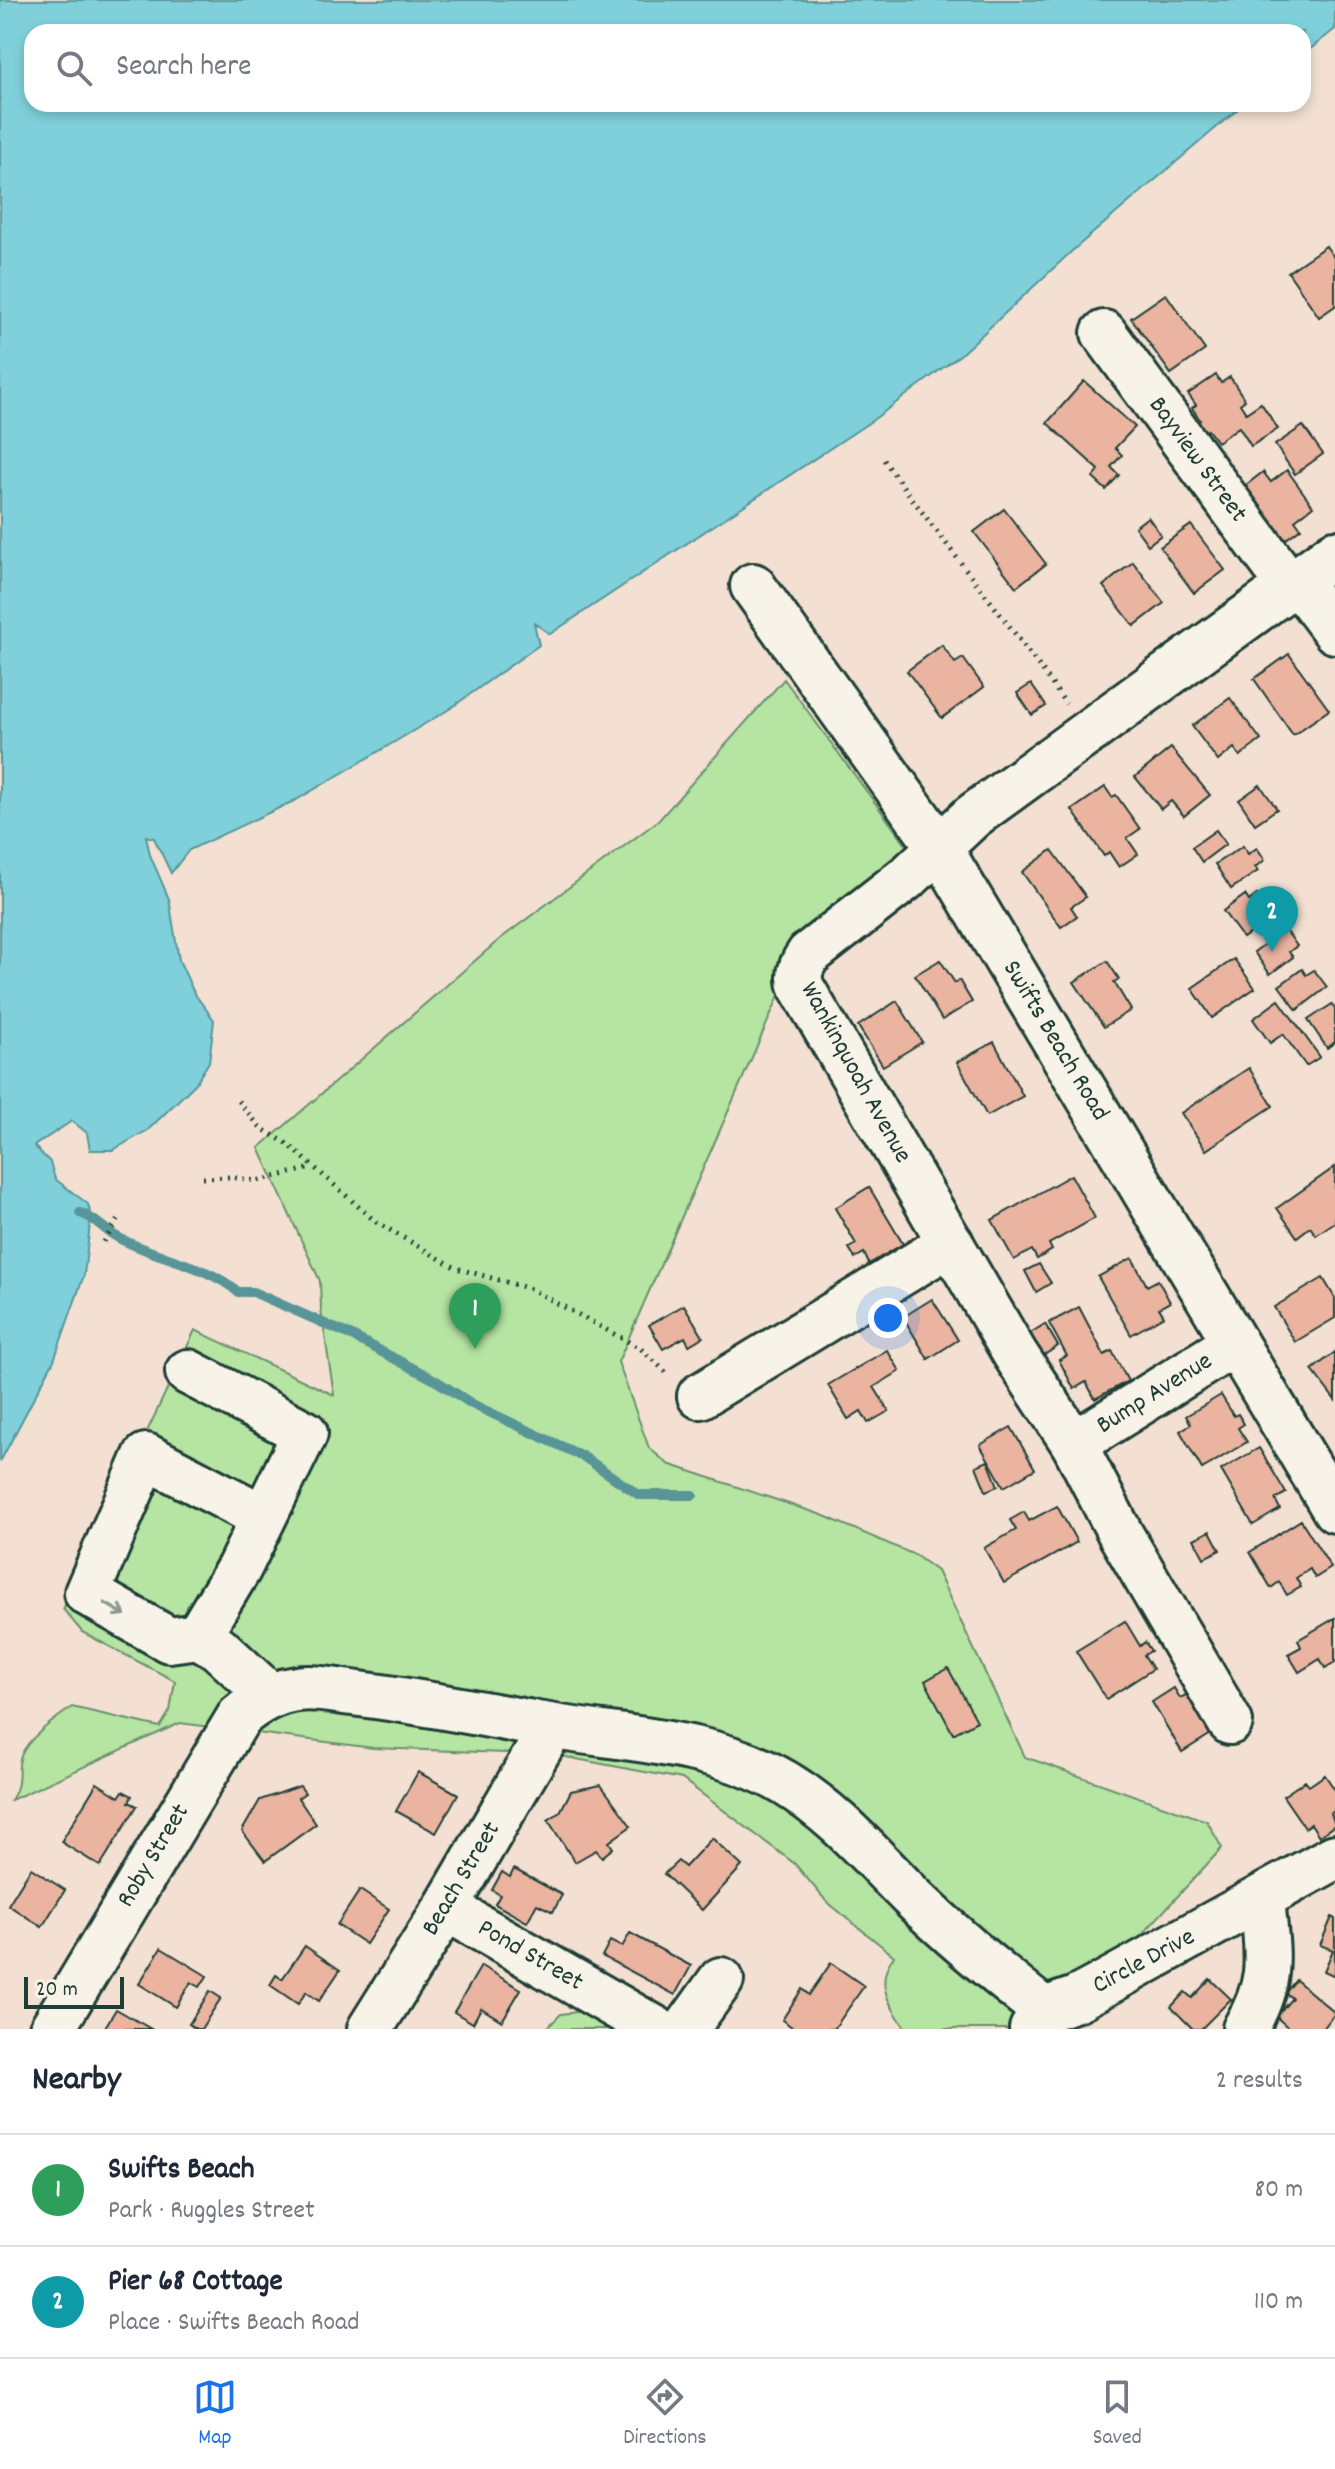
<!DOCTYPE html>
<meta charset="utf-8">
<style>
body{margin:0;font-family:Dekko,sans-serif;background:#f2f2f3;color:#1f2937}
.scale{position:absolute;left:24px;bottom:20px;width:100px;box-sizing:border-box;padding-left:8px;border:4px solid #1f3d34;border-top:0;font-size:22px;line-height:28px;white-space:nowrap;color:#1f3d34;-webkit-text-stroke:6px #f7f3e8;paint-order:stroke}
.you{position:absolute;left:888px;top:1318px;width:28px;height:28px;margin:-20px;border:6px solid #fff;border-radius:50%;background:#1a73e8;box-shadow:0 0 0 12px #1a73e833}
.badge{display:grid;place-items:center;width:52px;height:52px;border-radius:50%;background:#1a73e8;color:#fff;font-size:26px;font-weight:700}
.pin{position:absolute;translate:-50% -66px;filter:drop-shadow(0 2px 4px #0008)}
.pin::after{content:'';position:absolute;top:42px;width:28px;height:24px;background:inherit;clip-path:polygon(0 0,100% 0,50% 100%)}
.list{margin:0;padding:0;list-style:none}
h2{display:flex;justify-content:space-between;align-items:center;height:104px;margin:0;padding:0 32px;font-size:34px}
h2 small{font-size:26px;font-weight:400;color:#747a83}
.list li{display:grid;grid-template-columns:52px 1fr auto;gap:24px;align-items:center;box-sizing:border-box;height:112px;padding:0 32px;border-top:2px solid #e0e1e3}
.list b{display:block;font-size:30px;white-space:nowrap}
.list p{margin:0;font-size:26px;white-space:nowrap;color:#747a83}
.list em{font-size:26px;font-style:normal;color:#747a83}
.icon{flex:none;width:44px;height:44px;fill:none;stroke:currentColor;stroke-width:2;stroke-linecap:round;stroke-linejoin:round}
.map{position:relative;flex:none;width:1335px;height:2029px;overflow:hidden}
.search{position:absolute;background:#fff;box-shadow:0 4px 12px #0003;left:24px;right:24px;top:24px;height:88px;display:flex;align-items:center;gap:20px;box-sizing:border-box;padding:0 28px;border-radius:24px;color:#747a83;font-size:30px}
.sheet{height:328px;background:#fff}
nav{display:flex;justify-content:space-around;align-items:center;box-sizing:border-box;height:112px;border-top:2px solid #e0e1e3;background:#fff;font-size:22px;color:#747a83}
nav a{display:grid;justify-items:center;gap:4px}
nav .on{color:#1a73e8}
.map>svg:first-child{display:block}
</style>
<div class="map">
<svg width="1335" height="2029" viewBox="0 0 1335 2029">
<rect width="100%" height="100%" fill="#f3e0d3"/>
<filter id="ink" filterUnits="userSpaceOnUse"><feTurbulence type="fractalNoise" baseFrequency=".0125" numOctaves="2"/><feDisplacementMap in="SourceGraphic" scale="16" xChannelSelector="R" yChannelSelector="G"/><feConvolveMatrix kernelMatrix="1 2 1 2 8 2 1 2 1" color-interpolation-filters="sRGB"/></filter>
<g filter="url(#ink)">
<g fill="#b6e4a2" stroke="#6a906b" stroke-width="2">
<path d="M784,679L909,849L782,958L777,974L782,989L618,1362L649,1448L668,1464L822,1515L915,1555L937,1571L1025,1757L1207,1821L1222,1848L1118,1961L1019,2029H906C890,2005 873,1983 894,1956L826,1901L795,1864L682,1779L555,1755L373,1748L180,1723L11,1800C24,1779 15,1772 21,1756C27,1738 57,1718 72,1707L160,1727L170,1711L175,1681L82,1632L63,1609L195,1330L334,1395L321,1310L320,1281L259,1148L500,939L659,820Z"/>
<polygon points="608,2008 644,2029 546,2029 561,2014"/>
</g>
<polygon fill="#7fd0da" stroke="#599598" stroke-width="2" points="0,0 1335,0 1335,29 1303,55 1303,32 32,32 32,104 1244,104 1072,251 960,355 873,420 550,634 534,623 539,645 448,710 361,762 296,800 189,850 171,873 154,838 146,836 150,855 169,899 179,960 194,993 214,1020 209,1062 195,1084 148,1130 113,1150 90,1150 87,1133 72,1121 34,1146 50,1162 55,1179 88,1204 91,1216 84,1275 54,1360 0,1462"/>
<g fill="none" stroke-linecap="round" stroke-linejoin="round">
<path stroke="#599598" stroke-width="10" d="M80,1213C95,1217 103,1230 117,1237C155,1258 206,1264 238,1292H253L350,1335L435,1380L472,1404L584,1457L639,1495H693"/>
</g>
<g fill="#ebb4a1" stroke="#1f3d34" stroke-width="2">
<polygon points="1326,246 1335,259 1335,306 1319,317 1288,272"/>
<polygon points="1166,294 1205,350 1171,374 1131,318"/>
<polygon points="1216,375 1221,383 1230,377 1245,400 1240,404 1246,413 1261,403 1278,429 1251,446 1239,427 1217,442 1208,430 1202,433 1195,423 1200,420 1192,408 1196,405 1188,394"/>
<polygon points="1084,381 1135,427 1115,448 1122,455 1111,467 1119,475 1106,490 1093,478 1099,470 1047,423"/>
<polygon points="1303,426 1323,454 1295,474 1275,445"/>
<polygon points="1287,470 1313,506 1295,520 1301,528 1278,545 1237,492 1263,472 1271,482"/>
<polygon points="1004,509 1046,564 1016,587 974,532"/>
<polygon points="1148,517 1161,535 1148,545 1135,527"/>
<polygon points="1191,525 1225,570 1194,593 1160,547"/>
<polygon points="1133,562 1164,603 1134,626 1103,586"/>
<polygon points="942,645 955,663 963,658 984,687 942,718 907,671"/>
<polygon points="1289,654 1329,710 1293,735 1254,679"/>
<polygon points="1031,684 1046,706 1032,715 1017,693"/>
<polygon points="1230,698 1261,740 1240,756 1234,748 1218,761 1192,726"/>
<polygon points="1171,748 1210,795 1184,816 1171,801 1161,809 1135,777"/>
<polygon points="1260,785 1277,809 1255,824 1239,800"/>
<polygon points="1105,787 1112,797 1116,795 1140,829 1127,838 1138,854 1119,867 1109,852 1104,856 1072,810"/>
<polygon points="1216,830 1226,844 1202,862 1192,847"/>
<polygon points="1243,846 1248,854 1257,848 1265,860 1255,867 1258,871 1231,889 1215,864"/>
<polygon points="1052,850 1086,897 1071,907 1077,916 1061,927 1022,872"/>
<polygon points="1245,895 1249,901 1257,895 1273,916 1243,938 1223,911"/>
<polygon points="1285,929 1297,946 1289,952 1293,957 1270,974 1254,952"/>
<polygon points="1234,959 1255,988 1212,1018 1192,988"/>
<polygon points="940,960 955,983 959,980 972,1002 942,1020 915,975"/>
<polygon points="1107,961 1119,979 1114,982 1131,1010 1104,1027 1074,982"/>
<polygon points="1302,969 1306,975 1314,970 1327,987 1297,1010 1279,986"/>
<polygon points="1279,1000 1320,1057 1306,1066 1283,1034 1270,1043 1253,1019"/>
<polygon points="897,1001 922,1042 883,1066 858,1026"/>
<polygon points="1332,1004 1335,1008 1335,1042 1327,1048 1308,1020"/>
<polygon points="994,1042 1023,1096 987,1116 957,1062"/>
<polygon points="1249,1068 1273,1106 1206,1150 1181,1113"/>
<polygon points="1335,1167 1335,1222 1316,1235 1310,1227 1297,1237 1277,1208"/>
<polygon points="1071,1175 1095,1218 1049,1244 1052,1250 1037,1259 1032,1250 1014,1260 992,1220"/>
<polygon points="869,1187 903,1244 869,1264 864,1253 855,1258 849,1248 856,1244 835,1208"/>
<polygon points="1132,1258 1147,1286 1158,1280 1170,1302 1159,1308 1164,1316 1131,1335 1098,1277"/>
<polygon points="1039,1264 1051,1283 1036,1292 1025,1271"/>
<polygon points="1323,1278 1335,1298 1335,1318 1295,1342 1274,1307"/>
<polygon points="932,1299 958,1340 928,1359 903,1317"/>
<polygon points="684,1305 703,1337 689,1345 685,1337 663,1349 649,1325"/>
<polygon points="1079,1307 1104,1355 1112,1351 1128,1381 1095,1399 1086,1382 1074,1389 1059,1360 1067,1356 1049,1323"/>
<polygon points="1045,1324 1058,1346 1038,1359 1024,1337"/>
<polygon points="887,1350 900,1371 874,1387 889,1411 868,1423 861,1411 848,1419 828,1385"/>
<polygon points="1335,1352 1335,1400 1312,1370"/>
<polygon points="1221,1395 1234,1416 1238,1414 1244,1424 1238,1428 1247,1442 1202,1469 1180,1431 1191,1424 1186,1416"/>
<polygon points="1011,1427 1035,1469 1004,1487 980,1445"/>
<polygon points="1259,1448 1286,1493 1275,1499 1280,1509 1253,1525 1221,1470"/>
<polygon points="988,1461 998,1486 986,1491 976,1466"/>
<polygon points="1057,1506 1077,1542 1004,1583 984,1548 1016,1530 1010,1520 1024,1512 1029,1521"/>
<polygon points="1301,1520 1331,1568 1315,1578 1310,1569 1296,1578 1301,1587 1287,1595 1279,1582 1271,1588 1250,1552"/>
<polygon points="1210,1531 1220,1550 1204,1558 1194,1539"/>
<polygon points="1335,1618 1335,1662 1325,1668 1320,1659 1299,1672 1288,1654 1301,1647 1298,1640"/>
<polygon points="1125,1621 1140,1646 1145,1642 1151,1651 1144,1655 1153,1669 1106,1699 1076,1651"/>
<polygon points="948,1668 977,1721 953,1734 925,1681"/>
<polygon points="1174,1688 1180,1698 1188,1694 1208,1714 1201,1718 1211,1734 1182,1752 1152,1702"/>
<polygon points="418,1772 458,1794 436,1833 396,1811"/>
<polygon points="1325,1775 1335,1790 1335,1811 1331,1813 1335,1825 1319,1836 1311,1824 1305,1828 1283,1796 1305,1781 1309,1786"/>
<polygon points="97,1783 119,1797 123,1791 132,1796 129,1802 137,1806 100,1866 61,1842"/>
<polygon points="601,1785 631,1826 609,1842 613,1848 602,1857 596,1850 575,1862 548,1820 560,1812 571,1791"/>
<polygon points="300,1786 305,1793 298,1798 316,1824 265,1861 242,1831 260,1800"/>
<polygon points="712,1838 742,1866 702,1910 664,1874 678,1861 685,1867"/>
<polygon points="31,1868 65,1890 42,1927 8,1905"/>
<polygon points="514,1869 562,1895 553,1912 537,1904 527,1922 495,1904 500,1895 492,1890 502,1872 510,1877"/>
<polygon points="360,1890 389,1909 366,1944 337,1925"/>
<polygon points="1332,1917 1335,1919 1335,1976 1324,1971 1333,1950 1320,1945"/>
<polygon points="630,1933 691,1966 675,1995 602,1956 610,1941 622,1947"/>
<polygon points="305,1946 340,1970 319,2001 306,1992 298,2004 270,1985 276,1975 282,1979"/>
<polygon points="161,1948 207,1976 200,1987 191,1982 176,2007 139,1984"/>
<polygon points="831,1963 864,1986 834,2029 795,2029 782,2020 802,1989 809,1995"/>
<polygon points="481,1966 521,1989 502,2021 481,2008 473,2023 454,2012"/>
<polygon points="1210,1979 1231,1999 1201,2029 1193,2029 1171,2007 1185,1992 1192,1998"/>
<polygon points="1296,1980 1335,2013 1323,2029 1290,2029 1276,2017 1292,1998 1285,1993"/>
<polygon points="210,1991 221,1998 201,2029 196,2029 189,2024"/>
<polygon points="116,2009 151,2029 104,2029"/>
</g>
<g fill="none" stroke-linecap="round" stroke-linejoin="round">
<g stroke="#1f3d34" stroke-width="50">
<g id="minor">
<polyline points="1104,333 1278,570 1311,599 1335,631"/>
<polyline points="753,586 939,847 1335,1510"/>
<polyline points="188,1372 305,1433 239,1568 198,1636 217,1647 269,1695"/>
<polyline points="700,1396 951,1243"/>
<polyline points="1074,1444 1235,1343"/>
<polyline points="198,1636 169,1640 87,1593 146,1456 263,1517"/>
<path d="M1230,1722L1121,1535L1074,1444L1015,1354L802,988C797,975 801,965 809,954L910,875L973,816L1335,553"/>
<polyline points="446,1908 656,2029"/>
<path d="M52,2029L239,1717C256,1702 274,1692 297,1689C315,1686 334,1691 352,1693C412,1700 472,1712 532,1723C613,1739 711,1739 785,1783C835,1813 870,1855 911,1896C953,1937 998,1974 1044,2010"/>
<polyline points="370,2029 446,1908 552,1727"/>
<polyline points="686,2029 721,1980"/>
<polyline points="1032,2029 1044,2010 1076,1999 1106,1983 1335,1857"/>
<path d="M1245,2029C1275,1978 1267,1954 1262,1899"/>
</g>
</g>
<g stroke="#1f3d34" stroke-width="5" stroke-dasharray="2 6" stroke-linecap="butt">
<path d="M884,460C943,543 1008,620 1066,704"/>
<polyline points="238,1101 261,1128 289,1145 376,1222 456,1268 531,1289 640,1348 669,1375"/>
<polyline points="203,1178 230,1177 256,1181 312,1168"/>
<polyline points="104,1242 118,1219"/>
</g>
<use href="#minor" stroke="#f7f3e8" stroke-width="44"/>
</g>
<defs><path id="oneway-shaft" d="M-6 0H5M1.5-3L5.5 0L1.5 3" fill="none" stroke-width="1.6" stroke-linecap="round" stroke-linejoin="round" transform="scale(2)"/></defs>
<use stroke="#8b988e" href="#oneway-shaft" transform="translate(115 1609) rotate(30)"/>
</g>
<g text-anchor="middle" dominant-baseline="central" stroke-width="8" stroke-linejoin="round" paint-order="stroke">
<g font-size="26" fill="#1f3d34" stroke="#f7f3e8">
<text transform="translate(1197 460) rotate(54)">Bayview Street</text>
<text transform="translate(1055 1041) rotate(59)">Swifts Beach Road</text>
<text transform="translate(855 1073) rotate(61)">Wankinquoah Avenue</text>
<text transform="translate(1155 1394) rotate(-32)">Bump Avenue</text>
<text transform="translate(154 1856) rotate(-59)">Roby Street</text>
<text transform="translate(462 1879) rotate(-59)">Beach Street</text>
<text transform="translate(530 1956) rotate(30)">Pond Street</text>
<text transform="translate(1144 1962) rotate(-28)">Circle Drive</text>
</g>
</g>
</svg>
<div class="scale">20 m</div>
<div class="you"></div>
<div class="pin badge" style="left:475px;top:1349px;background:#2e9e5b">1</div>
<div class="pin badge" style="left:1272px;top:952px;background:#0f9aa8">2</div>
<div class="search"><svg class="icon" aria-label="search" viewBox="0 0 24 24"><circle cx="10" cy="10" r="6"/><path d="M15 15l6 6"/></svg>Search here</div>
</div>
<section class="sheet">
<h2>Nearby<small>2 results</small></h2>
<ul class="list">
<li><span class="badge" style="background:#2e9e5b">1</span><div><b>Swifts Beach</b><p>Park · Ruggles Street</p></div><em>80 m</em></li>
<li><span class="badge" style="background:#0f9aa8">2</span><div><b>Pier 68 Cottage</b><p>Place · Swifts Beach Road</p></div><em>110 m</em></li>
</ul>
</section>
<nav>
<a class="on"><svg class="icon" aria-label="map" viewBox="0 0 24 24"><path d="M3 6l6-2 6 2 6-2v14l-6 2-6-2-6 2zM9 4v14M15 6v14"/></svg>Map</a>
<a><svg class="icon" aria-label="directions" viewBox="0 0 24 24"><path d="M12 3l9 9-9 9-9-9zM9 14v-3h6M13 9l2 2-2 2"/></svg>Directions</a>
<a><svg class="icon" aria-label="saved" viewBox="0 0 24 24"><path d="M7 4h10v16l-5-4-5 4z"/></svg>Saved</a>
</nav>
